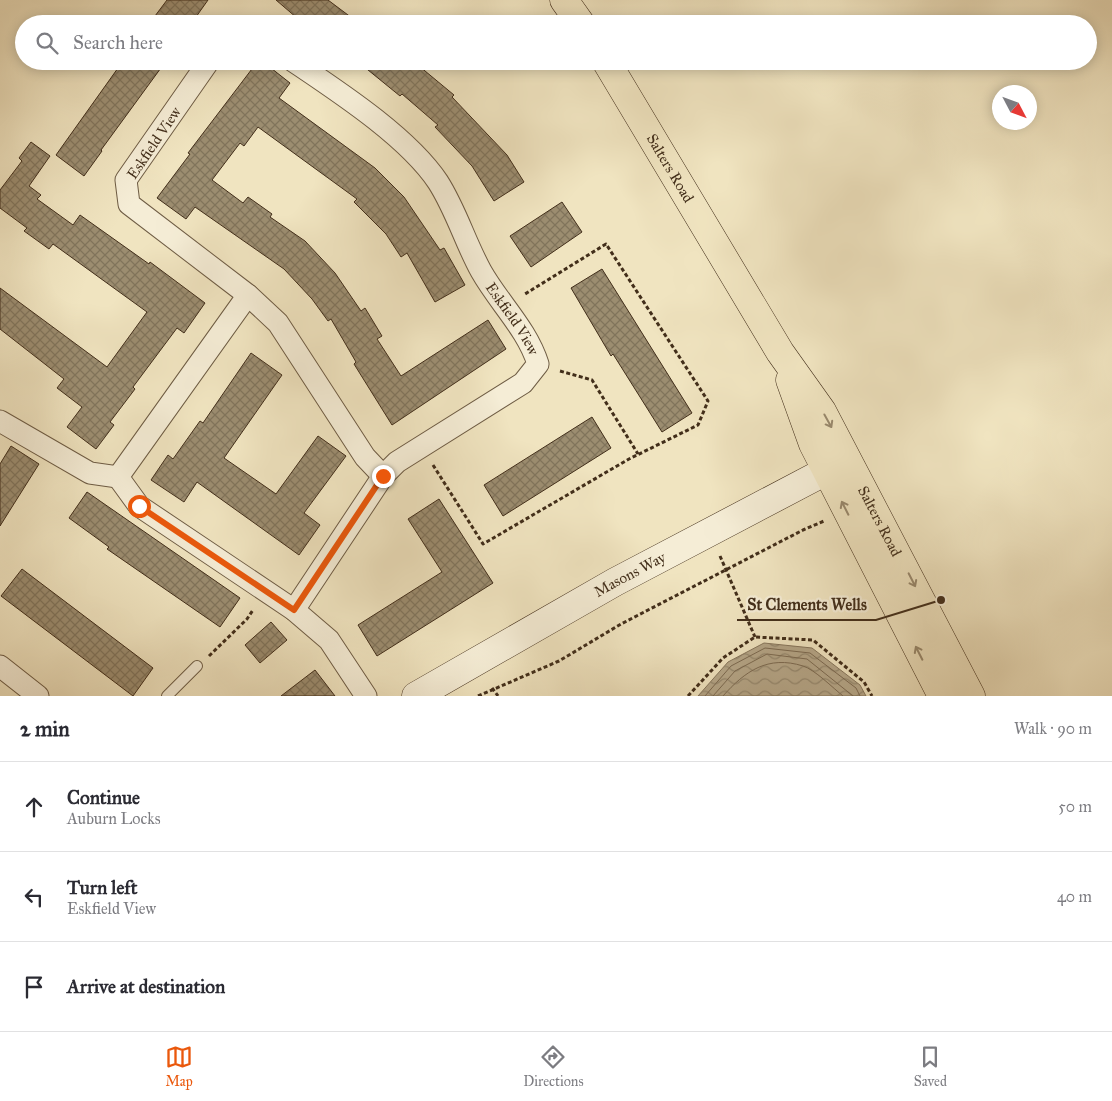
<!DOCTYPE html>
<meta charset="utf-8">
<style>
body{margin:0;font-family:"IM FELL Great Primer",serif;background:#f2f2f3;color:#2b2b33}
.compass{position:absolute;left:992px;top:85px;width:45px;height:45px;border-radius:50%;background:#fff;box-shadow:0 2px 12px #0003;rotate:131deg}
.stop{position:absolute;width:15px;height:15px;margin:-11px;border:4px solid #ea580c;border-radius:50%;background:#fff}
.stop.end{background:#ea580c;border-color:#fff;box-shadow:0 1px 5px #0008}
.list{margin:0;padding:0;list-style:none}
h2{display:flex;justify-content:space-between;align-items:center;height:65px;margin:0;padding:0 20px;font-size:21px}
h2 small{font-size:16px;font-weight:400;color:#7c7c81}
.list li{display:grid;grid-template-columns:32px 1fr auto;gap:15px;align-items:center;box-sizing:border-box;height:90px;padding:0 20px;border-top:1px solid #e1e1e2}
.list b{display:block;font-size:19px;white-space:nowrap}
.list p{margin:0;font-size:16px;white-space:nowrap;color:#7c7c81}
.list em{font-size:16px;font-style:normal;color:#7c7c81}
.icon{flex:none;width:28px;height:28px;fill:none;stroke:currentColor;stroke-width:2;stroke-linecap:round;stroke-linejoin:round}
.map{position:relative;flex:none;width:1112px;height:696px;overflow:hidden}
.search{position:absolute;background:#fff;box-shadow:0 2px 12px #0003;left:15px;right:15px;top:15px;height:55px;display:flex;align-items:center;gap:12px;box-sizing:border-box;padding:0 18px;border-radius:28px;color:#7c7c81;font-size:19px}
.sheet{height:335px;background:#fff}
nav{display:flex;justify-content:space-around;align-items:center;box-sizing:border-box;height:70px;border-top:1px solid #e1e1e2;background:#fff;font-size:14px;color:#7c7c81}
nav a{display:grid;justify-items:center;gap:2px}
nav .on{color:#ea580c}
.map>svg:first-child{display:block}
</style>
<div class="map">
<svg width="1112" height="696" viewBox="0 0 1112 696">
<defs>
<pattern id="water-waves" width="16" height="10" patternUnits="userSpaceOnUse" patternTransform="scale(1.25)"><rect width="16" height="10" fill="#b5a688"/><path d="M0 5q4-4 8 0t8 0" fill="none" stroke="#95886e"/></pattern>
<pattern id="building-cross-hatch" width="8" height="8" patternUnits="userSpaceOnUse" patternTransform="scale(1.25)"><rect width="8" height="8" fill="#9c8d70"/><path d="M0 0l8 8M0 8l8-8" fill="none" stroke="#81745b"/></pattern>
</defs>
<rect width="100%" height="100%" fill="#f0e4c0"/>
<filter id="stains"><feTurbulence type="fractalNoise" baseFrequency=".004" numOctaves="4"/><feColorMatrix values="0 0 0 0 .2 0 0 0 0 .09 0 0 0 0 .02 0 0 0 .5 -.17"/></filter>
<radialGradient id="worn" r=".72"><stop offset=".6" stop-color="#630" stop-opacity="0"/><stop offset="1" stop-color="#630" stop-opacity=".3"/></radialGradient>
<polygon fill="url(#water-waves)" stroke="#87765c" points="764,643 812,648 860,685 866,696 698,696 728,662"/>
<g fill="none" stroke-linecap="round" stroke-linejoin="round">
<g stroke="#7c6a51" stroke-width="1">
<polyline points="705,696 731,666 765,648 810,653 856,688 860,696"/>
<polyline points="713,696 735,671 767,654 807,659 853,696"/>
<path d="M723,696C745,671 768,655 803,666C814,669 833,688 843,696"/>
</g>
</g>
<g fill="url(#building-cross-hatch)" stroke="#422e1a">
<polygon points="167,0 208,0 191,24 149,24"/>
<polygon points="276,0 328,0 360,24 304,24"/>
<polygon points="123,61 166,61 101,150 102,151 84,176 56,155"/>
<polygon points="258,61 262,61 290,83 279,98 375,168 404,197 440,250 444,248 465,285 435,302 407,253 401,257 386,234 354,202 357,199 258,127 244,146 240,143 212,180 243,203 248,197 272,214 270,217 305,241 335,273 361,311 365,308 382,336 377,339 401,376 488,320 506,349 392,425 354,364 356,362 331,319 328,321 312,299 284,269 195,207 186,219 157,198 190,154 188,153"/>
<polygon points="357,61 413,61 454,95 452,97 507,155 524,182 494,201 472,166 435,127 438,125 402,94 400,96"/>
<polygon points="31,142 50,156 29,186 41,195 37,199 73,225 80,215 149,264 150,262 205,303 184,333 177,328 133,387 135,389 110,422 114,425 96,449 67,427 82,407 57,388 64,379 0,329 0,288 107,367 147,312 53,244 49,249 24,231 27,228 0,208 0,190 22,161 19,158"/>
<polygon points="562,202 582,232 531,267 510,236"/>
<polygon points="602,269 692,413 662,432 613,354 611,356 571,288"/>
<polygon points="251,353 282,375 224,458 276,494 318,436 346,456 304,513 320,525 299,555 197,482 184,502 151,480 168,455 173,459 200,421 203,423"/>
<polygon points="592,417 611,448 503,516 484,485"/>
<polygon points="11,446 39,464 0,526 0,464"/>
<polygon points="87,492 240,598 220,627 107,549 109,547 69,518"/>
<polygon points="439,499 493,583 377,656 358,625 442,572 408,519"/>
<polygon points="22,569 153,668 133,696 1,596"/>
<polygon points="271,622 287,640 260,663 245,645"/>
<polygon points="315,670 335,696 281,696"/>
</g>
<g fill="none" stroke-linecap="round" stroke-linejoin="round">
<g stroke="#6e5c44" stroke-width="12">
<polyline id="lane" points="167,696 197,666"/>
</g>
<g stroke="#6e5c44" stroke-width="23">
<g id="street">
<polyline points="209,61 126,180 129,204 248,295 278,323 365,457 383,476"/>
<path id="s1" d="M293,61C339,92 408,137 438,182C456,210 465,242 481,271C499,303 527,329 538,364L523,383L397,462L383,476L294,610"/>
<polyline points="0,421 90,473 118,477"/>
<polyline points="118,477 139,506 294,610 329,640 366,696"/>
<polyline points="118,477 248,295"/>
<polyline points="0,666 38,696"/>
</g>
</g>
<g stroke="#422e1a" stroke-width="29">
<g id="secondary">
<path id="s2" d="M416,696L615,582L847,460"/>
</g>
</g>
<g stroke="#422e1a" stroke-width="29">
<g id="primary">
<polyline points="564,0 581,24"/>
<path id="s3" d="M606,61L780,352L822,411L971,696"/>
<polyline points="790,380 813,444 942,696"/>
</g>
</g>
<g stroke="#422e1a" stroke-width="3" stroke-dasharray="4 2.5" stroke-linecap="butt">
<polyline points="560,371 592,380 638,454"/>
<polyline points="433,465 483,544 629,459 698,425 708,401 606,244 525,294"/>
<polyline points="720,556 755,637"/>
<polyline points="209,656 247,619 253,610"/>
<polyline points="492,688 498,696"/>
<polyline points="478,696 559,661 621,624 803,530 824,521"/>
<polyline points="688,696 723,658 755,637 813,640 864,682 872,696"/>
</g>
<use href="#lane" stroke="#f5edd6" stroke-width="10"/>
<use href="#street" stroke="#f5edd6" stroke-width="21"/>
<use href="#secondary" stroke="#f5edd6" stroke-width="28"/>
<use href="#primary" stroke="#f0e4c0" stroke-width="28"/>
</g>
<defs><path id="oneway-shaft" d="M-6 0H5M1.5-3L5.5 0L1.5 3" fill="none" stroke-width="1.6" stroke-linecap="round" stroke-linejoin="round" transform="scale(1.25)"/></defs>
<g stroke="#99896d">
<use href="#oneway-shaft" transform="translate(828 421) rotate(61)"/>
<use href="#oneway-shaft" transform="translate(845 508) rotate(-117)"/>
<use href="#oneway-shaft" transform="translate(912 580) rotate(63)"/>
<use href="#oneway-shaft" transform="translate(919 653) rotate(-117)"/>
</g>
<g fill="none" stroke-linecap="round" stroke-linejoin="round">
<polyline stroke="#ea580c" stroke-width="6" points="139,506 294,610 383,476"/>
</g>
<g text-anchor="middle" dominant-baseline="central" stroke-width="4.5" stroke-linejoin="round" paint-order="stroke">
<g font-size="15" fill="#422e1a" stroke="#f5edd6">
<text transform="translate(154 143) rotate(-56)">Eskfield View</text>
<text stroke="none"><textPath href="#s3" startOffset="125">Salters Road</textPath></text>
<text stroke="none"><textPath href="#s1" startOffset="346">Eskfield View</textPath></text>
<text stroke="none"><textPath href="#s3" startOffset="536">Salters Road</textPath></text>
<text stroke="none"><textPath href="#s2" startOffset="246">Masons Way</textPath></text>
</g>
</g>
<path fill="none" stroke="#422e1a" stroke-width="2" d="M941 600L876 620H737"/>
<circle fill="#422e1a" stroke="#f5edd6" stroke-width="2" cx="941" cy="600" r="5"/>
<g font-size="16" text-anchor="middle" font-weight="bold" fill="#422e1a" stroke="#f5edd6" stroke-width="4.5" stroke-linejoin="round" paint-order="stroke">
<text x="807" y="610">St Clements Wells</text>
</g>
<rect width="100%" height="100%" filter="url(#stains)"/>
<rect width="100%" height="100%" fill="url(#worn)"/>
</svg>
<svg class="compass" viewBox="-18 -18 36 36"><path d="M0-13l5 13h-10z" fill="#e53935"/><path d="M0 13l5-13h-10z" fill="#7c7c81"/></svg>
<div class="stop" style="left:139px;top:506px"></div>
<div class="stop end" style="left:383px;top:476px"></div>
<div class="search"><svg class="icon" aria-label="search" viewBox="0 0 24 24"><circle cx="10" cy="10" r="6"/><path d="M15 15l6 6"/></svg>Search here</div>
</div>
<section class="sheet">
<h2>2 min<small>Walk · 90 m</small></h2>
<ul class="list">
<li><svg class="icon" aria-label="ahead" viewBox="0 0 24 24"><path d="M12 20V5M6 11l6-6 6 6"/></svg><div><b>Continue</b><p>Auburn Locks</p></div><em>50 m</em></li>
<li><svg class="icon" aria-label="left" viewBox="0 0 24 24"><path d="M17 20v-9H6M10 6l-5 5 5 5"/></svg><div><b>Turn left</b><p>Eskfield View</p></div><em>40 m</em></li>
<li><svg class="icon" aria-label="arrive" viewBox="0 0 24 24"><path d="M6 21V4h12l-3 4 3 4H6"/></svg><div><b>Arrive at destination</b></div></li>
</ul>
</section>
<nav>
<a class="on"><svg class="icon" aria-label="map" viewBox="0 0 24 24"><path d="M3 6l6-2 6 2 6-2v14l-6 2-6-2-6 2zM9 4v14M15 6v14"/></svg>Map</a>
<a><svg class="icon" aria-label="directions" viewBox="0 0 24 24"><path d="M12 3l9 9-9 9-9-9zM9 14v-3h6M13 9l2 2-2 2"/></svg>Directions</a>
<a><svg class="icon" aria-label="saved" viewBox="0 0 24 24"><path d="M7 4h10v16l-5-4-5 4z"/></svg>Saved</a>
</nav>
